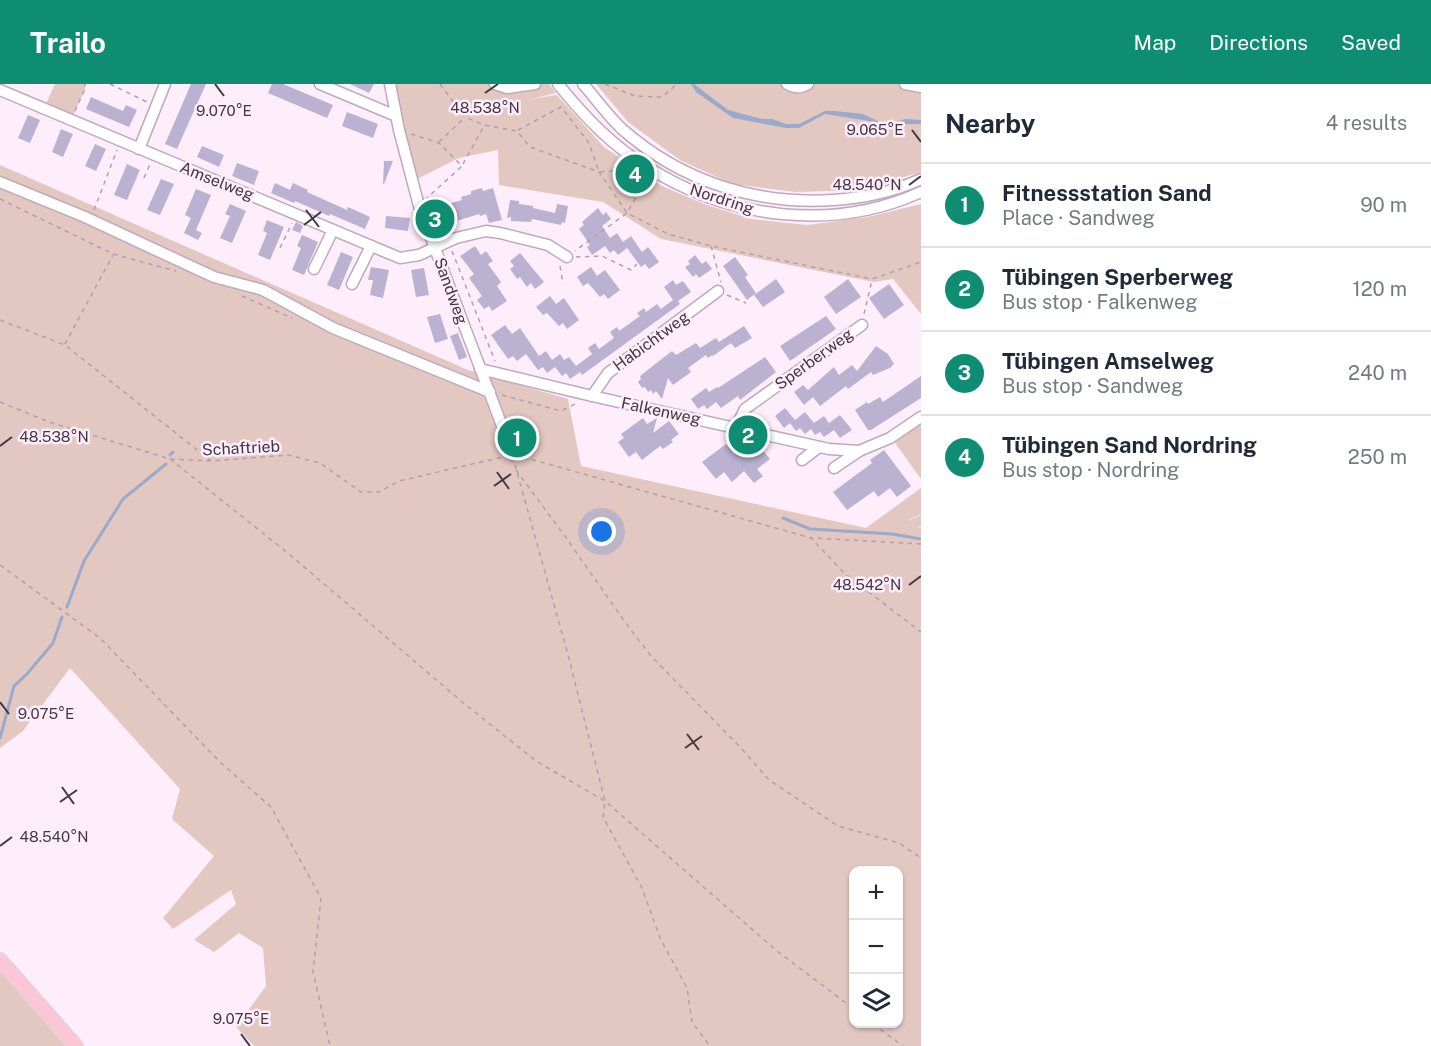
<!DOCTYPE html>
<meta charset="utf-8">
<style>
body{margin:0;font-family:"Public Sans",sans-serif;background:#f2f2f3;color:#1f2937}
.controls{position:absolute;right:18px;bottom:18px;display:grid;overflow:hidden;border-radius:12px;box-shadow:0 2px 4px #0004}
.controls button{width:54px;height:54px;display:grid;place-items:center;padding:0;border:0;border-bottom:2px solid #e0e1e3;background:#fff;color:#1f2937;font:30px sans-serif}
.you{position:absolute;left:602px;top:448px;width:21px;height:21px;margin:-15px;border:4px solid #fff;border-radius:50%;background:#1a73e8;box-shadow:0 0 0 9px #1a73e833}
.badge{display:grid;place-items:center;width:39px;height:39px;border-radius:50%;background:#0f8d72;color:#fff;font-size:20px;font-weight:700}
.pin{position:absolute;translate:-50% -50%;border:3px solid #fff;box-shadow:0 2px 6px #0006}
.list{margin:0;padding:0;list-style:none}
h2{display:flex;justify-content:space-between;align-items:center;height:78px;margin:0;padding:0 24px;font-size:26px}
h2 small{font-size:20px;font-weight:400;color:#747a83}
.list li{display:grid;grid-template-columns:39px 1fr auto;gap:18px;align-items:center;box-sizing:border-box;height:84px;padding:0 24px;border-top:2px solid #e0e1e3}
.list b{display:block;font-size:22px;white-space:nowrap}
.list p{margin:0;font-size:20px;white-space:nowrap;color:#747a83}
.list em{font-size:20px;font-style:normal;color:#747a83}
.icon{flex:none;width:33px;height:33px;fill:none;stroke:currentColor;stroke-width:2;stroke-linecap:round;stroke-linejoin:round}
.map{position:relative;flex:none;width:921px;height:962px;overflow:hidden}
header{display:flex;align-items:center;gap:36px;box-sizing:border-box;height:84px;padding:0 30px;background:#0f8d72;color:#fff}
header strong{font-size:28px}
nav{display:flex;gap:33px;margin-inline-start:auto;font-size:21px}
main{display:flex}
aside{flex:1;background:#fff}
.map>svg:first-child{display:block}
</style>
<header>
<strong>Trailo</strong>
<nav><a>Map</a><a>Directions</a><a>Saved</a></nav>
</header>
<main>
<div class="map">
<svg width="921" height="962" viewBox="0 0 921 962">
<rect width="100%" height="100%" fill="#feeefc"/>
<g fill="#e3c7c1" fill-rule="evenodd">
<polygon points="55,0 85,0 85,5 71,36 43,26"/>
<polygon points="395,0 549,0 556,9 531,15 557,11 604,63 662,102 704,120 751,135 807,141 868,133 921,120 921,230 893,195 874,198 661,155 603,118 499,101 498,66 459,74 415,96"/>
<polygon points="596,0 905,0 921,3 921,88 860,106 796,108 732,100 680,76 628,38"/>
<path d="M0,81L468,286L568,315L581,382L866,444L921,404V430L910,435L913,439L911,435L921,431V443L916,442L921,444V962H254L236,943L266,902L263,864L239,849L214,868L194,856L236,820L231,806L173,845L163,834L214,772L172,735L180,705L70,584L23,647L0,664ZM854,786H898V940H854Z"/>
<polygon points="921,338 921,395 895,359"/>
<polygon points="0,876 75,962 0,962"/>
</g>
<polygon fill="#9ba9ca" points="691,0 694,0 728,26 762,35 772,35 786,40 799,40 825,27 835,27 863,30 886,41 905,35 921,36 921,40 904,40 888,45 869,37 825,30 799,44 786,44 733,34 696,8"/>
<g fill="none" stroke-linecap="round" stroke-linejoin="round">
<g stroke="#9ba9ca" stroke-width="3">
<polyline points="170,371 173,368"/>
<polyline points="783,434 810,445 892,450 921,455"/>
<polyline points="67,523 84,477 123,415 166,380"/>
<polyline points="0,654 14,602 27,590 53,559 62,533"/>
</g>
</g>
<g fill="#bab2d0">
<polygon points="191,0 206,0 177,65 165,60"/>
<polygon points="272,0 283,0 333,21 327,34 268,9"/>
<polygon points="350,0 374,0 369,9"/>
<polygon points="91,13 123,27 126,21 137,26 129,43 86,25"/>
<polygon points="347,28 378,40 373,54 342,42"/>
<polygon points="28,31 40,36 30,59 18,54"/>
<polygon points="61,45 73,50 63,73 52,68"/>
<polygon points="95,60 106,65 96,87 85,82"/>
<polygon points="202,62 224,71 219,83 197,73"/>
<polygon points="384,77 393,77 384,100 383,100"/>
<polygon points="237,79 259,87 254,101 232,92"/>
<polygon points="127,80 140,86 127,116 114,111"/>
<polygon points="161,95 174,100 160,131 147,126"/>
<polygon points="275,99 290,106 293,99 308,106 307,108 347,126 348,123 370,133 365,145 330,130 329,132 295,117 294,119 271,109"/>
<polygon points="482,104 483,107 493,104 502,136 489,139 486,130 480,132 479,130 453,138 448,120 462,116 461,113 471,110 471,107"/>
<polygon points="196,105 211,111 196,146 202,149 198,156 184,149 191,134 185,131"/>
<polygon points="510,116 519,117 519,120 533,122 533,124 555,129 557,120 568,122 565,139 562,138 561,141 532,135 531,138 511,137 511,133 507,134"/>
<polygon points="230,120 246,127 232,159 220,154 230,132 225,130"/>
<polygon points="598,124 603,131 606,128 611,135 602,142 610,154 617,149 623,158 631,152 642,168 648,163 659,178 649,185 645,180 641,183 627,164 618,171 614,166 610,169 605,162 592,171 587,163 590,161 579,145 584,141 582,138"/>
<polygon points="386,132 410,134 408,147 385,144"/>
<polygon points="267,136 284,143 270,176 258,171 267,149 263,147"/>
<polygon points="296,138 303,142 300,149 292,146"/>
<polygon points="302,151 318,158 304,191 292,186 301,164 297,162"/>
<polygon points="475,162 481,171 486,167 493,177 488,180 501,198 497,202 507,217 492,227 489,222 484,225 477,216 482,212 469,194 474,190 460,172"/>
<polygon points="341,168 353,173 339,206 327,201"/>
<polygon points="520,169 544,198 535,205 531,199 527,203 520,193 517,195 510,185 514,182 510,177"/>
<polygon points="695,171 702,180 706,177 712,185 699,194 696,190 693,193 685,183 690,180 688,177"/>
<polygon points="735,173 748,191 745,193 756,209 747,216 723,182"/>
<polygon points="371,183 389,186 383,214 370,211 373,196 368,196"/>
<polygon points="591,183 597,192 605,186 620,206 608,215 604,210 600,213 588,199 583,202 577,193"/>
<polygon points="424,184 429,211 416,213 411,186"/>
<polygon points="776,195 785,208 763,223 754,211"/>
<polygon points="848,195 861,213 836,230 824,213"/>
<polygon points="673,196 676,201 683,197 691,208 678,217 680,220 582,291 580,288 570,295 566,289 562,292 555,283 547,289 543,283 538,286 526,270 517,277 513,272 508,275 491,251 505,241 512,250 520,244 539,272 546,267 552,276 560,270 564,276 569,273 576,282 592,270 588,264 595,259 599,265 614,254 610,248 617,243 619,247 640,232 637,229 644,224 646,228 657,220 661,225 673,216 664,203"/>
<polygon points="889,200 904,221 884,235 869,214"/>
<polygon points="550,212 556,220 564,214 579,236 567,245 563,239 559,242 547,229 543,231 536,223"/>
<polygon points="440,230 448,255 435,259 427,233"/>
<polygon points="826,232 836,245 790,277 780,262"/>
<polygon points="744,242 752,254 735,264 731,259 713,272 712,271 708,274 706,271 688,284 691,288 673,301 668,294 662,315 656,307 653,310 651,306 648,308 645,303 642,304 638,298 641,295 640,292 672,267 676,271 696,259 700,264 716,254 719,258"/>
<polygon points="458,249 467,273 459,276 450,252"/>
<polygon points="876,262 888,270 894,280 890,284 873,291 871,288 848,305 846,302 820,322 813,313 804,321 794,308 803,301 808,306 834,283 839,291 852,281 857,287"/>
<polygon points="765,273 776,288 740,316 738,312 721,324 716,318 707,325 704,321 698,325 691,315 706,304 709,308 717,303 718,304"/>
<polygon points="921,292 921,314 871,346 868,346 855,326 867,318 868,320 880,313 883,318"/>
<polygon points="785,324 795,336 805,328 814,339 824,332 829,339 840,331 852,346 840,354 834,346 824,353 820,348 815,351 811,345 805,350 800,344 796,347 790,339 784,344 775,332"/>
<polygon points="643,334 647,340 657,334 653,349 669,337 679,350 671,356 673,358 663,365 660,362 642,376 636,368 629,373 618,358 624,354 621,350"/>
<polygon points="754,356 770,375 757,385 763,392 754,399 744,387 732,398 724,388 716,395 702,378 726,360 730,365 738,358 744,364"/>
<polygon points="884,366 911,402 897,413 890,404 878,413 874,407 847,426 833,408 872,379 870,376"/>
</g>
<g fill="none" stroke-linecap="round" stroke-linejoin="round">
<g stroke="#c1a8bf" stroke-width="13">
<g id="minor">
<polyline points="320,0 396,32"/>
<polyline points="390,0 399,46 419,122 513,371"/>
<polyline points="495,0 507,4 535,0"/>
<path d="M558,0C584,32 613,63 649,84C730,135 833,148 921,108"/>
<path d="M583,0C596,15 608,32 622,45C681,97 755,121 833,116C864,114 893,108 921,95"/>
<path d="M787,0C795,4 800,5 808,0"/>
<polyline points="905,0 921,3"/>
<polyline points="0,6 400,174 419,171 456,154 486,147 500,149 548,161 567,173"/>
<polyline points="139,65 165,0"/>
<polyline points="0,98 85,133 214,193 263,206 333,244 490,308"/>
<polyline points="314,185 333,146"/>
<polyline points="352,200 371,162"/>
<polyline points="480,285 592,312 829,365 859,367 890,354 921,333"/>
<polyline points="592,312 608,289 718,207"/>
<polyline points="736,343 745,325 862,241"/>
<polyline points="802,376 819,363"/>
<polyline points="834,384 859,367"/>
</g>
</g>
<g stroke="#d9d7d9" stroke-width="16">
<polyline id="major" points="0,876 76,962"/>
</g>
<g stroke="#afa1ad" stroke-width="1.5" stroke-dasharray="4.5 4.5" stroke-linecap="butt">
<polyline points="110,0 147,18"/>
<polyline points="440,0 465,33 484,41 517,47 530,63 599,88 627,129 668,150 711,162 872,195 921,178"/>
<polyline points="605,0 635,12 662,13 677,0"/>
<polyline points="75,27 85,5 85,0"/>
<polyline points="518,46 561,23 589,59 599,88 623,86 643,101 627,129 575,167"/>
<polyline points="411,50 439,59 462,82 427,114"/>
<polyline points="439,58 464,34"/>
<polyline points="463,80 484,42"/>
<polyline points="144,94 150,80"/>
<polyline points="0,115 113,170 176,187"/>
<polyline points="94,126 117,66"/>
<polyline points="711,162 721,198"/>
<polyline points="280,164 292,139"/>
<polyline points="452,167 495,277"/>
<polyline points="576,173 602,172 631,186 637,180"/>
<polyline points="560,182 563,200"/>
<polyline points="727,211 746,219"/>
<polyline points="242,212 292,234"/>
<polyline points="864,230 872,196"/>
<polyline points="0,236 65,261 211,377"/>
<polyline points="65,260 113,171"/>
<polyline points="502,311 561,327 577,319"/>
<polyline points="0,318 49,338 170,375 211,377 288,371 320,379 361,408 379,408 399,397 503,373"/>
<polyline points="523,373 811,454"/>
<polyline points="170,375 289,470 461,617 536,677 605,717 777,867 854,925"/>
<polyline points="515,381 567,567 605,717 603,733 642,804 660,854 687,904 692,938 710,962"/>
<polyline points="516,386 562,448 625,538 651,572 741,664 769,696 838,742 899,759 921,774"/>
<polyline points="921,460 811,454 844,489 921,548"/>
<polyline points="0,481 100,554 221,679 271,723 321,814 313,888 330,962"/>
<polyline points="873,940 903,962"/>
</g>
<use href="#minor" stroke="#fff" stroke-width="10"/>
<use href="#major" stroke="#fbc6d6" stroke-width="14"/>
</g>
<path fill="none" stroke="#423841" stroke-width="2" d="M215,0L224,12M485,9L498,0M912,46L921,58M909,101L921,92M306,126L319,143M304,141L321,128M0,362L12,353M497,388L509,405M494,402L511,390M909,501L921,492M0,618L9,630M687,650L699,666M685,664L702,652M62,703L74,720M60,718L77,706M0,762L12,753M241,950L250,962"/>
<g text-anchor="middle" dominant-baseline="central" stroke-width="5" stroke-linejoin="round" paint-order="stroke">
<g font-size="16" fill="#423841" stroke="#feeefc">
<text transform="translate(217 97) rotate(22)">Amselweg</text>
<text transform="translate(722 115) rotate(18)">Nordring</text>
<text transform="translate(451 207) rotate(70)">Sandweg</text>
<text transform="translate(651 257) rotate(-36)">Habichtweg</text>
<text transform="translate(814 275) rotate(-36)">Sperberweg</text>
<text transform="translate(661 327) rotate(12)">Falkenweg</text>
<text transform="translate(241 364) rotate(-3)">Schaftrieb</text>
</g>
</g>
<g font-size="15" text-anchor="middle" fill="#423841" stroke="#feeefc" stroke-width="5" stroke-linejoin="round" paint-order="stroke">
<text x="485" y="29">48.538°N</text>
<text x="224" y="32">9.070°E</text>
<text x="875" y="51">9.065°E</text>
<text x="867" y="106">48.540°N</text>
<text x="54" y="358">48.538°N</text>
<text x="867" y="506">48.542°N</text>
<text x="46" y="635">9.075°E</text>
<text x="54" y="758">48.540°N</text>
<text x="241" y="940">9.075°E</text>
</g>
</svg>
<div class="controls">
<button>+</button>
<button>−</button>
<button><svg class="icon" aria-label="layers" viewBox="0 0 24 24"><path d="M12 4l9 5-9 5-9-5zM3 14l9 5 9-5"/></svg></button>
</div>
<div class="you"></div>
<div class="pin badge" style="left:517px;top:354px">1</div>
<div class="pin badge" style="left:748px;top:351px">2</div>
<div class="pin badge" style="left:435px;top:135px">3</div>
<div class="pin badge" style="left:635px;top:90px">4</div>
</div>
<aside>
<h2>Nearby<small>4 results</small></h2>
<ul class="list">
<li><span class="badge">1</span><div><b>Fitnessstation Sand</b><p>Place · Sandweg</p></div><em>90 m</em></li>
<li><span class="badge">2</span><div><b>Tübingen Sperberweg</b><p>Bus stop · Falkenweg</p></div><em>120 m</em></li>
<li><span class="badge">3</span><div><b>Tübingen Amselweg</b><p>Bus stop · Sandweg</p></div><em>240 m</em></li>
<li><span class="badge">4</span><div><b>Tübingen Sand Nordring</b><p>Bus stop · Nordring</p></div><em>250 m</em></li>
</ul>
</aside>
</main>
